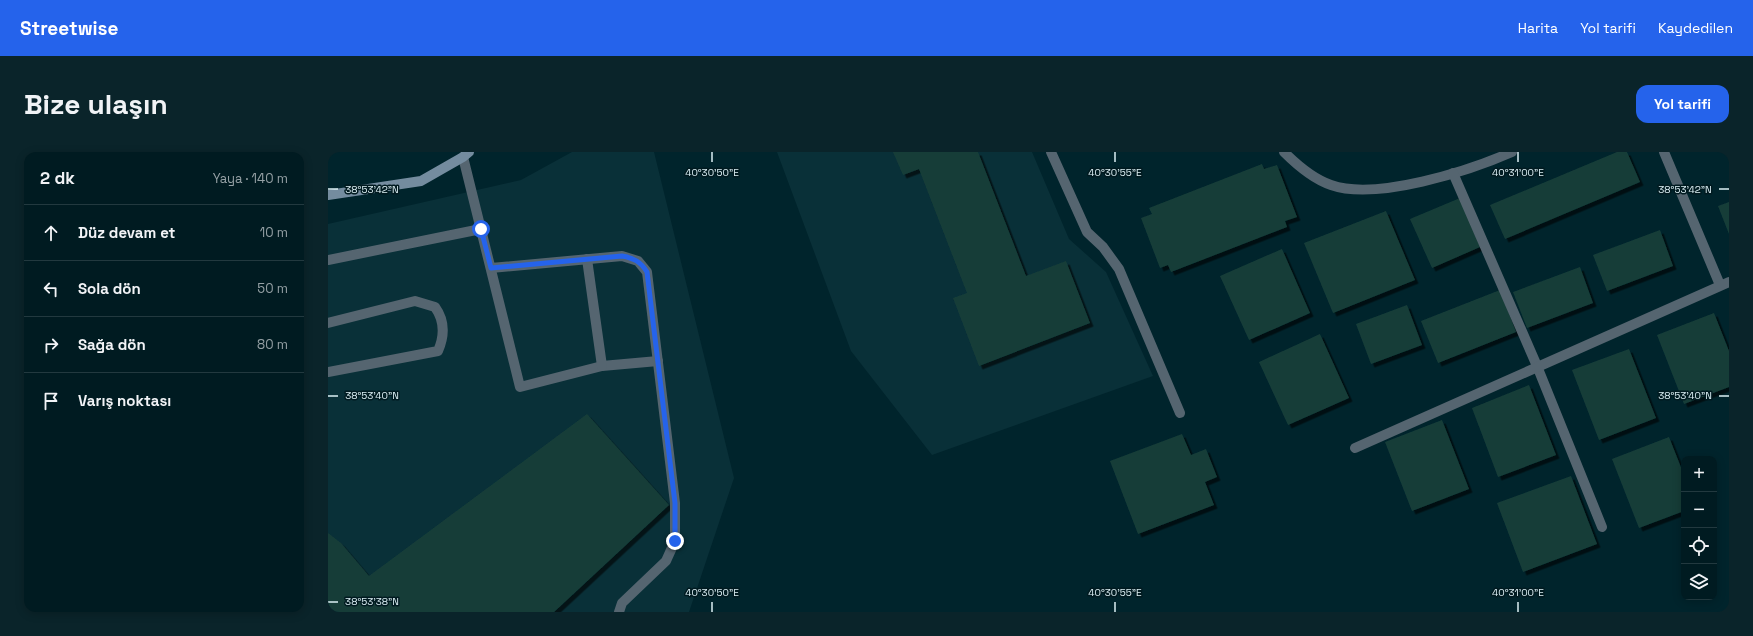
<!DOCTYPE html>
<html lang="tr">
<meta charset="utf-8">
<style>
body{margin:0;font-family:"Space Grotesk",sans-serif;background:#0a242a;color:#f1f3f6}
.controls{position:absolute;right:12px;bottom:12px;display:grid;overflow:hidden;border-radius:8px;box-shadow:0 2px 10px #0003}
.controls button{width:36px;height:36px;display:grid;place-items:center;padding:0;border:0;border-bottom:1px solid #22393f;background:#001b21;color:#f1f3f6;font:20px sans-serif}
.stop{position:absolute;width:12px;height:12px;margin:-9px;border:3px solid #2563eb;border-radius:50%;background:#fff}
.stop.end{background:#2563eb;border-color:#fff;box-shadow:0 1px 4px #0008}
.list{margin:0;padding:0;list-style:none}
h2{display:flex;justify-content:space-between;align-items:center;height:52px;margin:0;padding:0 16px;font-size:17px}
h2 small{font-size:13px;font-weight:400;color:#95a1a5}
.list li{display:grid;grid-template-columns:26px 1fr auto;gap:12px;align-items:center;box-sizing:border-box;height:56px;padding:0 16px;border-top:1px solid #22393f}
.list b{display:block;font-size:15px;white-space:nowrap}
.list em{font-size:13px;font-style:normal;color:#95a1a5}
.icon{flex:none;width:22px;height:22px;fill:none;stroke:currentColor;stroke-width:2;stroke-linecap:round;stroke-linejoin:round}
.map{position:relative;flex:none;width:1401px;height:460px;overflow:hidden;border-radius:12px}
header{display:flex;align-items:center;gap:24px;box-sizing:border-box;height:56px;padding:0 20px;background:#2563eb;color:#fff}
header strong{font-size:19px}
nav{display:flex;gap:22px;margin-inline-start:auto;font-size:14px}
.intro{display:flex;align-items:center;justify-content:space-between;box-sizing:border-box;height:96px;padding:0 24px}
h1{margin:0;font-size:28px}
.button{padding:10px 18px;border-radius:12px;background:#2563eb;color:#fff;font-size:14px;font-weight:700}
main{display:flex;gap:24px;padding:0 24px}
aside{flex:1;background:#001b21;border-radius:12px;box-shadow:0 2px 10px #0003}
.map>svg:first-child{display:block}
</style>
<header>
<strong>Streetwise</strong>
<nav><a>Harita</a><a>Yol tarifi</a><a>Kaydedilen</a></nav>
</header>
<div class="intro"><h1>Bize ulaşın</h1><a class="button">Yol tarifi</a></div>
<main>
<aside>
<h2>2 dk<small>Yaya · 140 m</small></h2>
<ul class="list">
<li><svg class="icon" aria-label="ahead" viewBox="0 0 24 24"><path d="M12 20V5M6 11l6-6 6 6"/></svg><div><b>Düz devam et</b></div><em>10 m</em></li>
<li><svg class="icon" aria-label="left" viewBox="0 0 24 24"><path d="M17 20v-9H6M10 6l-5 5 5 5"/></svg><div><b>Sola dön</b></div><em>50 m</em></li>
<li><svg class="icon" aria-label="right" viewBox="0 0 24 24"><path d="M7 20v-9h11M14 6l5 5-5 5"/></svg><div><b>Sağa dön</b></div><em>80 m</em></li>
<li><svg class="icon" aria-label="arrive" viewBox="0 0 24 24"><path d="M6 21V4h12l-3 4 3 4H6"/></svg><div><b>Varış noktası</b></div></li>
</ul>
</aside>
<div class="map">
<svg width="1401" height="460" viewBox="0 0 1401 460">
<defs>
<filter id="shadow"><feDropShadow dx="3.5" dy="3.5" stdDeviation="0" flood-color="#0009"/></filter>
</defs>
<rect width="100%" height="100%" fill="#00242c"/>
<g fill="#093038">
<polygon points="244,0 326,0 406,326 361,460 0,460 0,72 193,28"/>
<polygon points="449,0 704,0 741,87 778,120 825,224 604,303 523,199"/>
</g>
<g fill="#163d39" filter="url(#shadow)">
<polygon points="565,0 650,0 698,124 738,109 762,171 651,214 625,146 639,141 591,17 575,23"/>
<polygon points="1289,0 1299,0 1312,30 1177,87 1162,53"/>
<polygon points="934,12 936,17 949,13 969,65 957,69 959,75 843,120 840,113 832,116 813,66 824,62 821,56"/>
<polygon points="1132,46 1152,95 1104,116 1082,67"/>
<polygon points="1401,50 1401,82 1390,54"/>
<polygon points="1058,59 1087,128 1005,161 976,91"/>
<polygon points="1332,78 1345,114 1279,139 1265,103"/>
<polygon points="954,97 982,161 921,188 892,124"/>
<polygon points="1252,115 1265,151 1199,176 1185,140"/>
<polygon points="1172,138 1188,180 1110,211 1093,169"/>
<polygon points="1079,153 1094,193 1043,212 1028,172"/>
<polygon points="1386,161 1401,199 1401,235 1356,252 1329,183"/>
<polygon points="992,182 1021,246 960,273 931,210"/>
<polygon points="1301,197 1328,266 1271,288 1244,218"/>
<polygon points="1201,233 1228,303 1170,325 1144,256"/>
<polygon points="259,262 341,353 226,460 0,460 0,381 13,391 41,424"/>
<polygon points="1114,268 1141,337 1084,359 1057,290"/>
<polygon points="854,282 863,303 878,297 889,325 877,330 886,353 810,382 782,309"/>
<polygon points="1341,285 1356,323 1356,359 1311,376 1284,307"/>
<polygon points="1243,324 1269,392 1195,420 1169,351"/>
</g>
<g fill="none" stroke-linecap="round" stroke-linejoin="round">
<g stroke="#556570" stroke-width="10">
<polyline points="135,5 192,235 274,214 330,209"/>
<polyline points="259,107 274,214"/>
<polyline points="0,108 153,77"/>
<polyline points="163,116 294,104 310,109 319,120 347,351 347,389 338,409 294,451 291,460"/>
<path d="M0,171L87,149L107,155C117,169 117,183 110,199L0,220"/>
</g>
<g stroke="#556570" stroke-width="10">
<polyline points="723,0 759,80 775,95 791,117 852,261"/>
<path d="M956,0C969,13 985,27 1003,33C1048,49 1141,19 1184,0"/>
<polyline points="1336,0 1392,133"/>
<polyline points="1125,21 1209,214 1274,375"/>
<polyline points="1027,296 1401,130"/>
</g>
<polyline stroke="#748c9f" stroke-width="10" points="0,43 93,29 135,5 141,0"/>
</g>
<g fill="none" stroke-linecap="round" stroke-linejoin="round">
<path stroke="#2563eb" stroke-width="5" d="M153,77L163,116L294,104C306,106 313,110 319,120L347,351V389"/>
</g>
<path fill="none" stroke="#dbeff4" stroke-width="1.5" d="M384,0V10M787,0V10M1190,0V10M0,37H10M1391,37H1401M0,244H10M1391,244H1401M0,450H10M384,450V460M787,450V460M1190,450V460"/>
<g font-size="10" text-anchor="middle" fill="#dbeff4" stroke="#001a20" stroke-width="3" stroke-linejoin="round" paint-order="stroke">
<text x="384" y="24">40°30'50"E</text>
<text x="787" y="24">40°30'55"E</text>
<text x="1190" y="24">40°31'00"E</text>
<text x="44" y="41">38°53'42"N</text>
<text x="1357" y="41">38°53'42"N</text>
<text x="44" y="247">38°53'40"N</text>
<text x="1357" y="247">38°53'40"N</text>
<text x="384" y="444">40°30'50"E</text>
<text x="787" y="444">40°30'55"E</text>
<text x="1190" y="444">40°31'00"E</text>
<text x="44" y="453">38°53'38"N</text>
</g>
</svg>
<div class="controls">
<button>+</button>
<button>−</button>
<button><svg class="icon" aria-label="locate" viewBox="0 0 24 24"><circle cx="12" cy="12" r="6"/><path d="M12 2v4M12 18v4M2 12h4M18 12h4"/></svg></button>
<button><svg class="icon" aria-label="layers" viewBox="0 0 24 24"><path d="M12 4l9 5-9 5-9-5zM3 14l9 5 9-5"/></svg></button>
</div>
<div class="stop" style="left:153px;top:77px"></div>
<div class="stop end" style="left:347px;top:389px"></div>
</div>
</main>
